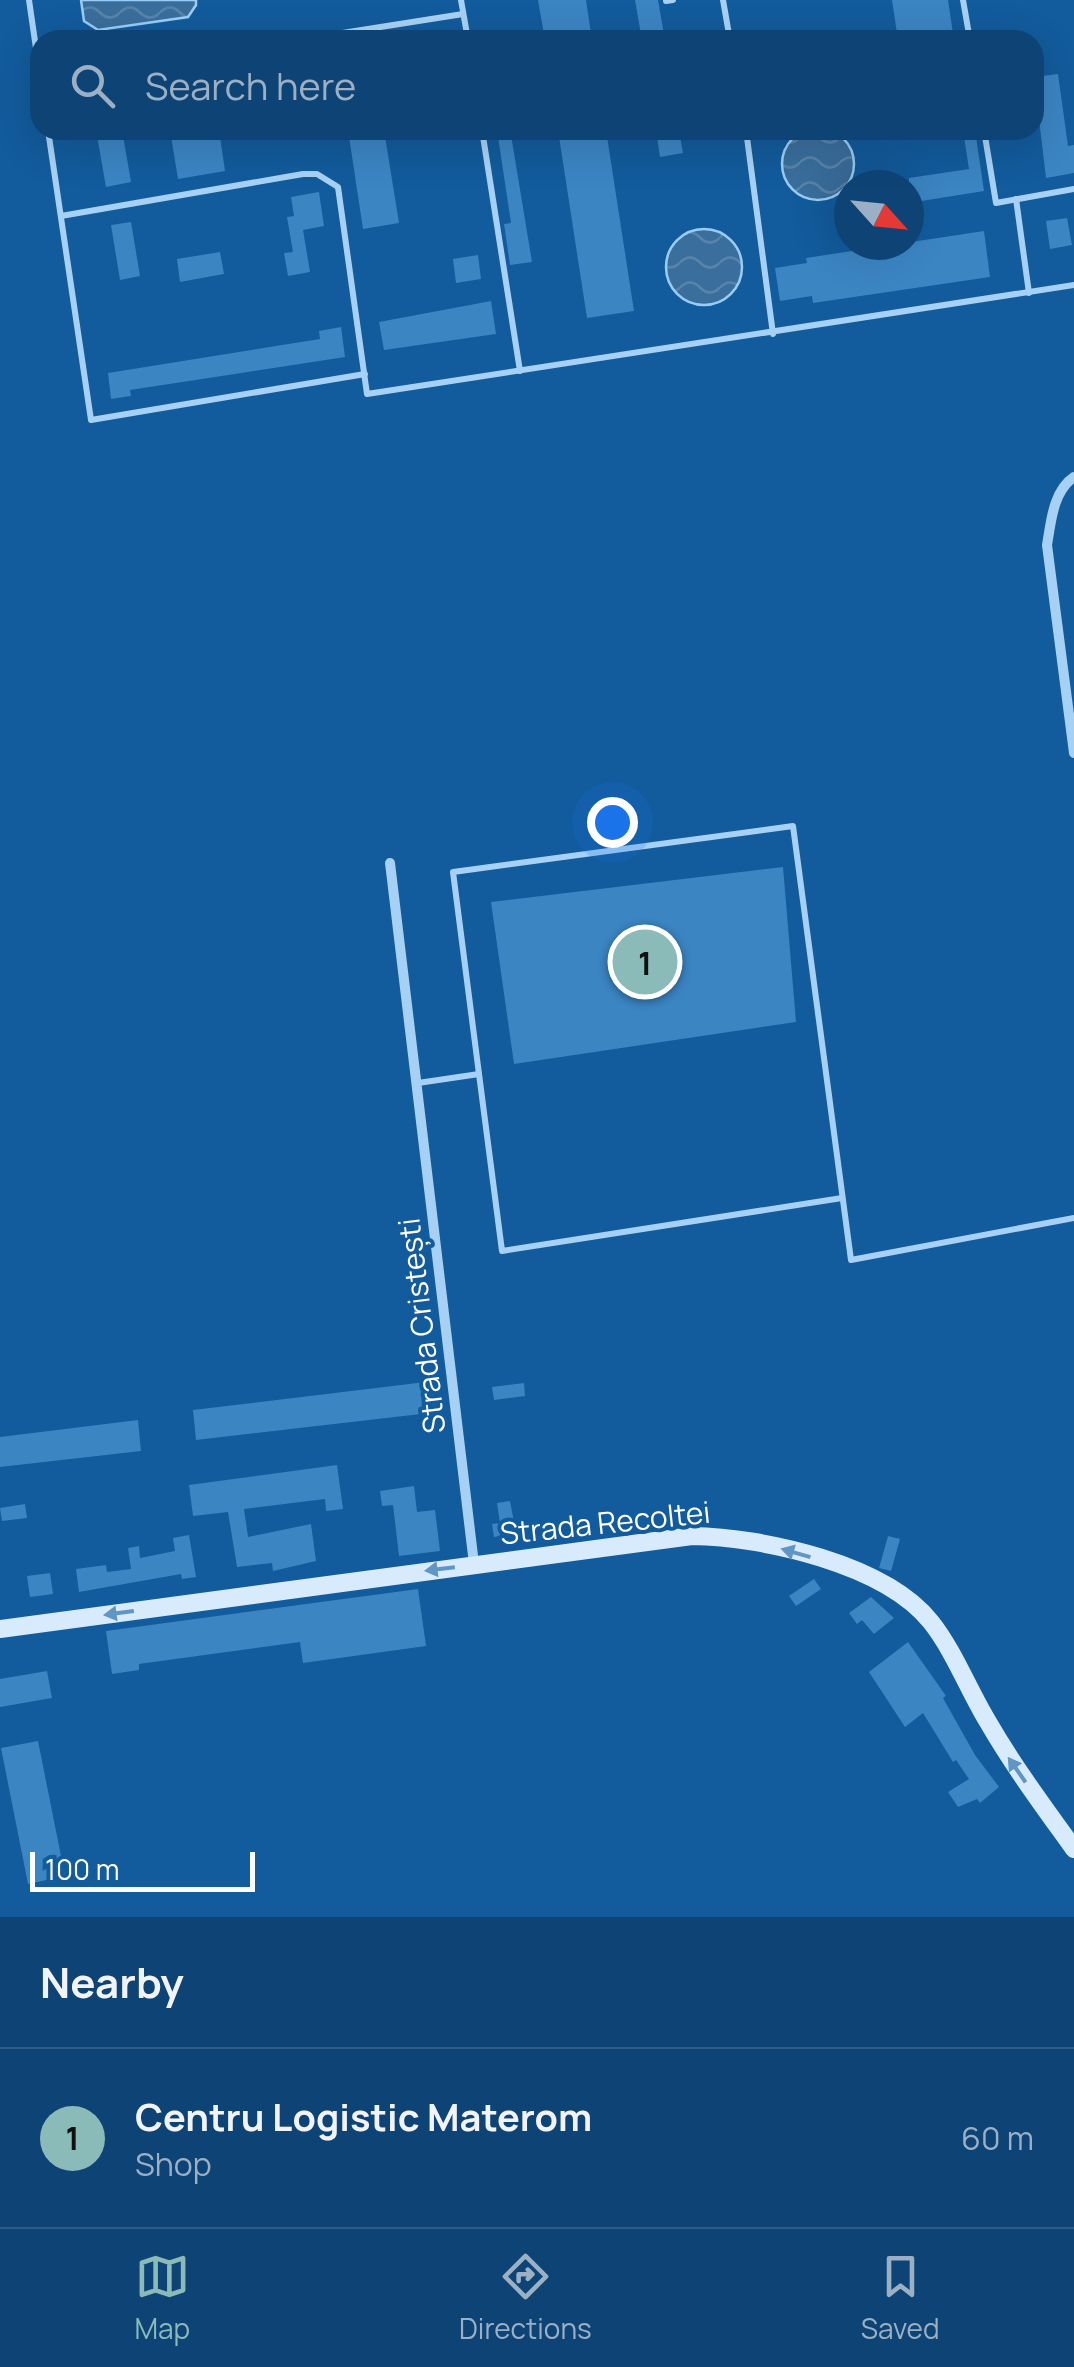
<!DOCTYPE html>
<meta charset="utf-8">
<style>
body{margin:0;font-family:Manrope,sans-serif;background:#174b7a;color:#f1f3f6}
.compass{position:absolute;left:834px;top:170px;width:90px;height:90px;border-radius:50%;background:#0e4475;box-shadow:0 10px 40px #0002;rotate:117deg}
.scale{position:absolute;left:30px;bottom:25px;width:225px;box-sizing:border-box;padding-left:10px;border:5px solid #fff;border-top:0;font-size:28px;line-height:35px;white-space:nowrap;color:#fff;-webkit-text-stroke:8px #125b9c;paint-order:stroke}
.you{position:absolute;left:612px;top:822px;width:35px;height:35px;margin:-25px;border:8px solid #fff;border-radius:50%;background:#1a73e8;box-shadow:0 0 0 15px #1a73e833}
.badge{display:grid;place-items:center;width:65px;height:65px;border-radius:50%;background:#8bbbb9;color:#111;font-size:32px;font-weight:700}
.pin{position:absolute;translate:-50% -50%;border:5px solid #fff;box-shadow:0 2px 10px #0006}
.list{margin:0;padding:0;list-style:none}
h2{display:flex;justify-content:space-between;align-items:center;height:130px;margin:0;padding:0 40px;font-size:42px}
h2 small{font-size:32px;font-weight:400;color:#9bb0c5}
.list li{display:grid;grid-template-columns:65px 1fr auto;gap:30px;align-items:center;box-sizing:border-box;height:180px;padding:0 40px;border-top:2px solid #2e5c87}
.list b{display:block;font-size:38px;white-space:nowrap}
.list p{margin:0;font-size:32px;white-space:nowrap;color:#9bb0c5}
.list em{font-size:32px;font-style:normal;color:#9bb0c5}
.icon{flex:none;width:55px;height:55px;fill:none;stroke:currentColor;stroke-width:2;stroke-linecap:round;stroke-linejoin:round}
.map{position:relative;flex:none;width:1074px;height:1917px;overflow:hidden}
.search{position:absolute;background:#0e4475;box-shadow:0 10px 40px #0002;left:30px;right:30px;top:30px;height:110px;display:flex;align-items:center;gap:25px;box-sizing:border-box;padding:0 35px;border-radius:30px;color:#9bb0c5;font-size:38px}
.sheet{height:310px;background:#0e4475}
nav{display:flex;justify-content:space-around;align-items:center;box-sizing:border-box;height:140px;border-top:2px solid #2e5c87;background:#0e4475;font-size:28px;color:#9bb0c5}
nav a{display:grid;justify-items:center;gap:5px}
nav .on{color:#8bbbb9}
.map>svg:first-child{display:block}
</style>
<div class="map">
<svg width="1074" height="1917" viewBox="0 0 1074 1917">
<defs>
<pattern id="water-waves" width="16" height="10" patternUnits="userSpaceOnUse" patternTransform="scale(2.5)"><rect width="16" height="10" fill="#3a6e9c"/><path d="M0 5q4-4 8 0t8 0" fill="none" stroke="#5884ab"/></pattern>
</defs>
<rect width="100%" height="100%" fill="#125b9c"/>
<g fill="url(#water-waves)" stroke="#99cdf7" stroke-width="2.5">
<polygon points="81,0 196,0 196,5 188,17 98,30 84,21"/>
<circle cx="818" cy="164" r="36"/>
<circle cx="704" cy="267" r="38"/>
</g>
<g fill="#3b85c3">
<polygon points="538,0 586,0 592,40 545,40"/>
<polygon points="635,0 658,0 665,40 642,40"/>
<polygon points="892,0 948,0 954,40 898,40"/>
<polygon points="1058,74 1068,146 1074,145 1074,173 1046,178 1034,77"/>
<polygon points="96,130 122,130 131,182 106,187"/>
<polygon points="170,130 219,130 225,171 178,179"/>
<polygon points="348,130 384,130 399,223 363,229"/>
<polygon points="497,130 509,130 512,141 532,262 510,265 504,224 511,223"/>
<polygon points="558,130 606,130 634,311 587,318"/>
<polygon points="656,130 679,130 683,153 660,157"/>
<polygon points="963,130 975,130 984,191 909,203 909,178 969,169"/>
<polygon points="319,192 324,226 303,230 310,272 288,276 284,253 293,252 287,217 294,216 291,197"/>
<polygon points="1067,218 1072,245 1050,249 1046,221"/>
<polygon points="131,222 140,276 120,280 111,225"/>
<polygon points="984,231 990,277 813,303 812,296 780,301 775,268 807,263 806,258"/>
<polygon points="220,252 224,274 180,282 177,259"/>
<polygon points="478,255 481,279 456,283 453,259"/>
<polygon points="491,301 496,334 384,350 379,322"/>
<polygon points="341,327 345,357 130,390 131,396 111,399 108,373 320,339 319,331"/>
<polygon points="783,867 796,1022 514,1064 491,902"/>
<polygon points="434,1381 438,1412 196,1440 193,1410"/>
<polygon points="524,1383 525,1396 494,1400 492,1387"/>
<polygon points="138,1420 141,1451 0,1467 0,1437"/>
<polygon points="337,1465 343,1509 326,1511 325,1499 244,1509 248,1537 311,1524 316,1561 273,1571 272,1563 237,1567 228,1512 193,1516 189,1485"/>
<polygon points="414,1486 417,1512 435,1510 440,1551 399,1556 393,1505 382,1506 380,1491"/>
<polygon points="510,1501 516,1533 494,1537 492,1524 500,1523 497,1503"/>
<polygon points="25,1504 27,1518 2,1521 0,1508"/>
<polygon points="189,1535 196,1577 182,1579 181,1574 79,1592 76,1569 106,1565 107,1572 131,1569 128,1548 139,1546 140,1558 175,1551 173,1538"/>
<polygon points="888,1536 900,1539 891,1571 879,1568"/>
<polygon points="50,1573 53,1594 30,1597 27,1576"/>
<polygon points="814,1579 821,1589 796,1606 789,1596"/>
<polygon points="418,1589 426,1646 303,1663 300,1642 139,1664 139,1670 112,1674 106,1631"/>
<polygon points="871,1597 894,1618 874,1634 862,1620 857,1624 849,1613"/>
<polygon points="908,1642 946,1696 943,1698 975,1755 999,1787 980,1803 977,1799 958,1807 948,1792 969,1779 956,1760 953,1762 923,1713 905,1727 869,1672"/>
<polygon points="47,1671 52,1698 0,1707 0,1679"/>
<polygon points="38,1741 65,1876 28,1884 1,1748"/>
</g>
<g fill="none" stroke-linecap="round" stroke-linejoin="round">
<g stroke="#a7d1f4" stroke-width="6">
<polyline points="29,0 40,76"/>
<polyline points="461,0 468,40"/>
<polyline points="723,0 730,40"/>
<polyline points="963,0 970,40"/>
<polyline points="666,1 673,0"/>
<polyline points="298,40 463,14"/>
<polyline points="48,130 91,420 365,374"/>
<polyline points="482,130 520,371"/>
<polyline points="746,130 773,334"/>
<polyline points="984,130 996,203 1074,189"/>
<polyline points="1016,199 1029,293"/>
<polyline points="61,216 303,174 317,174 338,187 367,394 1074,285"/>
<polyline points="479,1074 502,1251 842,1198"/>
<polyline points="418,1083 479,1074 453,872 793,826 851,1260 1074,1218"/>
</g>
<g stroke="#a7d1f4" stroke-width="10">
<path d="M1074,477C1053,491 1051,522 1047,545L1074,753"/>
<polyline points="390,863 474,1564"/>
</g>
<path stroke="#d7ebfd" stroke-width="18" d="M0,1629L692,1536C763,1537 885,1564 931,1622C954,1651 969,1691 988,1722C1014,1767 1044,1807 1074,1849"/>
</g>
<defs><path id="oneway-solid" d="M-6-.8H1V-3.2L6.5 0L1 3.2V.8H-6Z" transform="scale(2.5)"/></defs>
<g fill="#6195c3">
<use href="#oneway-solid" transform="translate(796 1553) rotate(-164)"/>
<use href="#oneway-solid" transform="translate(440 1569) rotate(173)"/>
<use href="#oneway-solid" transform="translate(119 1613) rotate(172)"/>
<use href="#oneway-solid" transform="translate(1017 1770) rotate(-125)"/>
</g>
<g text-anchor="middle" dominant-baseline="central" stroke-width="8" stroke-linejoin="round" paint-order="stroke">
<g font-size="30" fill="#fff" stroke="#125b9c">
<text transform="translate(421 1326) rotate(-97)">Strada Cristești</text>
<text transform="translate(605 1522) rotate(-6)">Strada Recoltei</text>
</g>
</g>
</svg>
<svg class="compass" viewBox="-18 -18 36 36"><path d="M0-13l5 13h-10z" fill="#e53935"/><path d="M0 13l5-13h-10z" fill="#9bb0c5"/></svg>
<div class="scale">100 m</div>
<div class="you"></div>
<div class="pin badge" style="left:645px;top:962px">1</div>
<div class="search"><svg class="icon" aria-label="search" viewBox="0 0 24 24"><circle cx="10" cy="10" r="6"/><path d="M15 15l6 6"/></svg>Search here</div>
</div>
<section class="sheet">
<h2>Nearby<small></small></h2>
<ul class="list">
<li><span class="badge">1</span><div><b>Centru Logistic Materom</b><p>Shop</p></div><em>60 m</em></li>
</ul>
</section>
<nav>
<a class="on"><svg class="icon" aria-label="map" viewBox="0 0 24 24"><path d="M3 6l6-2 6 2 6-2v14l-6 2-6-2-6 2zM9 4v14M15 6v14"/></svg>Map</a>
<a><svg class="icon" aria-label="directions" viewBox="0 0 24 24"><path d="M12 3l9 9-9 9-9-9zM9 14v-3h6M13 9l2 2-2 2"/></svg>Directions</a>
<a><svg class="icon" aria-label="saved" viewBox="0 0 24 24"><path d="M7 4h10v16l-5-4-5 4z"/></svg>Saved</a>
</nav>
